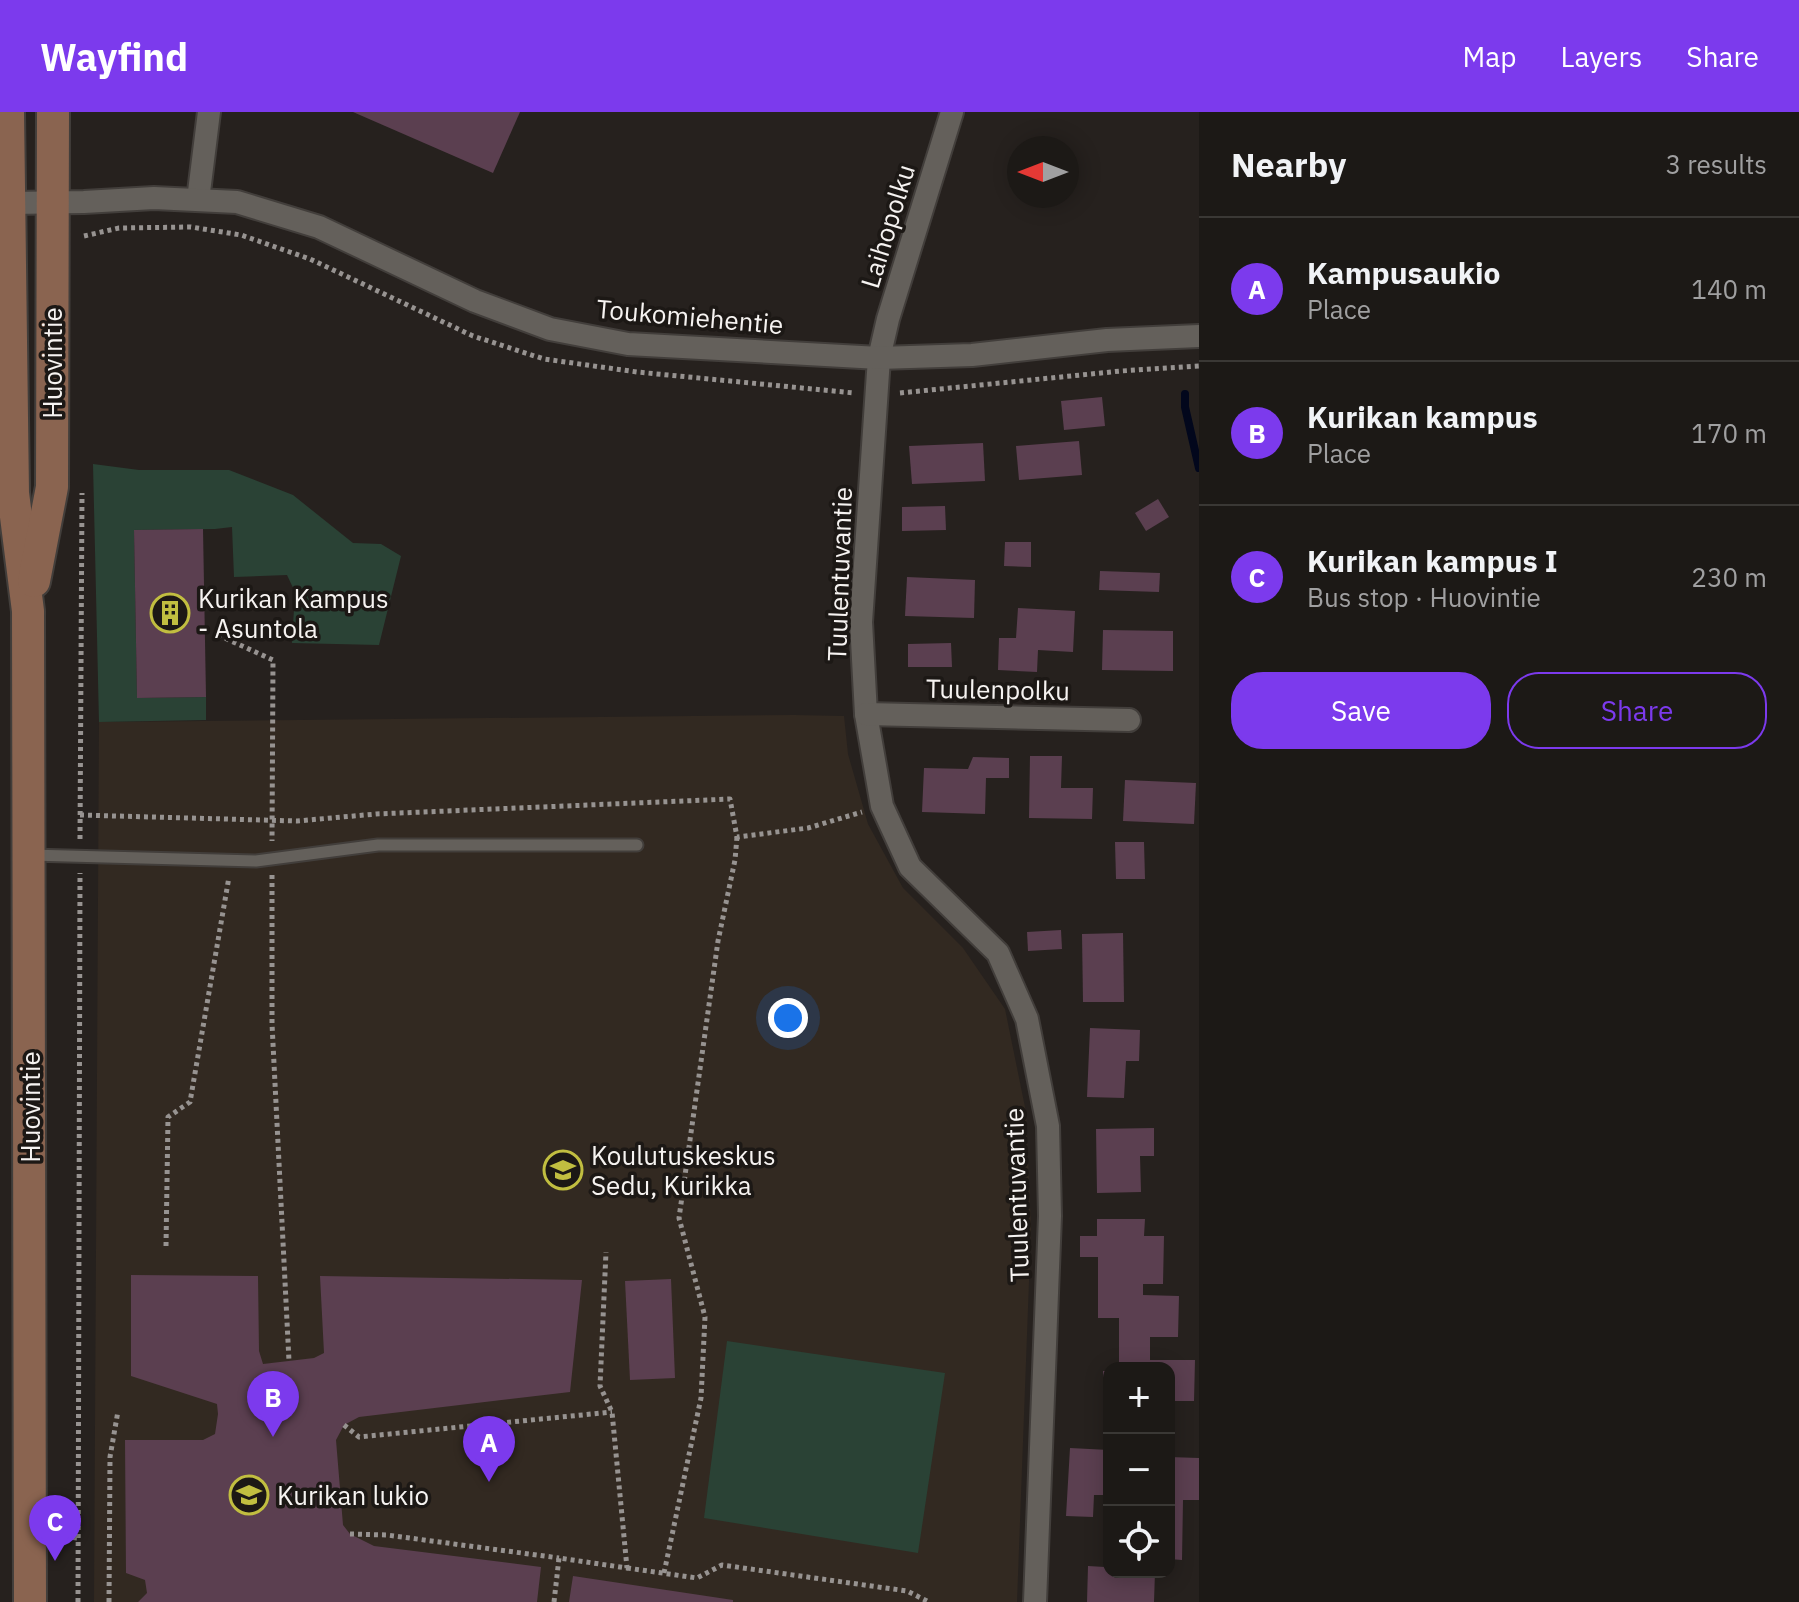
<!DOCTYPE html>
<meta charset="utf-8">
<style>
body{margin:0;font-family:"IBM Plex Sans",sans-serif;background:#292623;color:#f1f3f6}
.controls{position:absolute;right:24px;bottom:24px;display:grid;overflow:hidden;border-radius:16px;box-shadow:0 4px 20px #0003}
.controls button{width:72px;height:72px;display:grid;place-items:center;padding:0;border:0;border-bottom:2px solid #3a3835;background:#1c1916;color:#f1f3f6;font:40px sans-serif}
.compass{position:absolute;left:1007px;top:24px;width:72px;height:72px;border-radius:50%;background:#1c1916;box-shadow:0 4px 20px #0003;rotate:270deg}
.you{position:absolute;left:788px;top:906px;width:28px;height:28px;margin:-20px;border:6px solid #fff;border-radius:50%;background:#1a73e8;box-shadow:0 0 0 12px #1a73e833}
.badge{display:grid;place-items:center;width:52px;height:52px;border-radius:50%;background:#7c3aed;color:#fff;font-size:26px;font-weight:700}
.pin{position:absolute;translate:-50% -66px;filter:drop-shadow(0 2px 4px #0008)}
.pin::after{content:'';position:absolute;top:42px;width:28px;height:24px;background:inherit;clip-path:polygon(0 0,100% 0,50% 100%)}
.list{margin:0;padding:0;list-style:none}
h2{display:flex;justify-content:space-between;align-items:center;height:104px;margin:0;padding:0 32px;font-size:34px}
h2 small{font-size:26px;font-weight:400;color:#a0a0a1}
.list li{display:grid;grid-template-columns:52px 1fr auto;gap:24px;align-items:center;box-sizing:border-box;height:144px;padding:0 32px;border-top:2px solid #3a3835}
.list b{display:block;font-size:30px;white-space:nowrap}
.list p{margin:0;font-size:26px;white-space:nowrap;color:#a0a0a1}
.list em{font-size:26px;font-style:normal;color:#a0a0a1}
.actions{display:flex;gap:16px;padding:24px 32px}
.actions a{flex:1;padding:18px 0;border:2px solid #7c3aed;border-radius:32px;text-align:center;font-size:28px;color:#7c3aed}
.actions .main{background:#7c3aed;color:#fff}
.icon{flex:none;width:44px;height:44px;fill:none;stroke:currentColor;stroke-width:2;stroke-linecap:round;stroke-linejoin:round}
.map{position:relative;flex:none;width:1199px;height:1490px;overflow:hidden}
header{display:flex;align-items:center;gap:48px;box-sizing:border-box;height:112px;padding:0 40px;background:#7c3aed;color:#fff}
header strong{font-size:38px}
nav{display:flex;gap:44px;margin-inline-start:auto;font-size:28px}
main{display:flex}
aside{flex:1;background:#1c1916}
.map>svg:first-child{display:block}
</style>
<header>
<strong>Wayfind</strong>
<nav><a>Map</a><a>Layers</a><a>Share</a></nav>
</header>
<main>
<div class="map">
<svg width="1199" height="1490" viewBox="0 0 1199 1490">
<rect width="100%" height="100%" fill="#26211e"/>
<polygon fill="#322921" points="794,603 844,604 848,642 868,712 903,776 963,836 1005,897 1026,1000 1031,1116 1017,1490 94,1490 99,610"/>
<g fill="#2a4235">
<polygon points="93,352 139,358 229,358 293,383 353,431 381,432 401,444 379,533 292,531 295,480 287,463 234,465 232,415 215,417 134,418 137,586 206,585 206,608 99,610"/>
<polygon points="727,1229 945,1261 918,1441 704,1406"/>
</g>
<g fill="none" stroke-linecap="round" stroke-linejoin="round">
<polyline stroke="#02071c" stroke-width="8" points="1185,282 1185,295 1199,356"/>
</g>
<g fill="#5b3f50">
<polygon points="353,0 520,0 493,61"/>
<polygon points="1102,285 1105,314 1064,318 1061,289"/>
<polygon points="1079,329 1082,363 1019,368 1016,334"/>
<polygon points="983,331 985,369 912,372 909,334"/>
<polygon points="1158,387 1169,405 1146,419 1135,401"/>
<polygon points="945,394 946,418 902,419 902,395"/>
<polygon points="203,417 206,585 137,586 134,418"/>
<polygon points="1005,430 1031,430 1031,455 1004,454"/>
<polygon points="1100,459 1160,461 1159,480 1099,478"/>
<polygon points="907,465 975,468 974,506 905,504"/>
<polygon points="1018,496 1075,499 1073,540 1038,538 1037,560 998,558 999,526 1016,526"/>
<polygon points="1103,518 1173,519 1173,559 1102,558"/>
<polygon points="951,531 952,555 908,555 908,532"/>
<polygon points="1030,644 1062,644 1061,676 1093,676 1092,707 1029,706"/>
<polygon points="973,645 1009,646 1009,666 986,666 985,702 922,700 924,656 968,657"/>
<polygon points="1125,668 1196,671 1194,712 1123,709"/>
<polygon points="1115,730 1144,730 1145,767 1116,767"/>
<polygon points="1061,818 1062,837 1028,839 1027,820"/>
<polygon points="1123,821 1124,890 1083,890 1082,822"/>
<polygon points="1090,916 1140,918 1139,949 1126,949 1124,986 1087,985"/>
<polygon points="1154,1016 1154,1044 1140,1044 1141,1080 1097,1081 1096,1017"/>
<polygon points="1097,1107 1145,1107 1144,1124 1164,1124 1163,1172 1143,1172 1143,1183 1179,1184 1178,1225 1150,1225 1150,1248 1195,1248 1194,1289 1169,1289 1169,1256 1119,1256 1119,1206 1098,1206 1098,1145 1080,1145 1080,1124 1097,1124"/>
<polygon points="131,1163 258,1164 259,1239 263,1252 314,1246 324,1241 320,1164 582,1168 570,1280 359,1305 344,1313 336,1328 343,1413 350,1422 374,1434 541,1455 537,1490 138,1490 147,1481 145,1468 126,1461 125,1328 203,1328 215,1322 218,1302 217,1292 131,1264"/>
<polygon points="671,1167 675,1266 630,1268 625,1169"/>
<rect x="1103" y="1259" width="6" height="12"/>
<polygon points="1070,1336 1109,1338 1107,1383 1094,1383 1093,1405 1066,1404"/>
<polygon points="1169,1345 1199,1346 1199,1388 1183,1388 1182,1448 1169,1447"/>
<polygon points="1106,1410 1109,1410 1109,1460 1155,1460 1154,1490 1087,1490 1088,1454 1105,1455"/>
<polygon points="573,1464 733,1488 733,1490 569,1490"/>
</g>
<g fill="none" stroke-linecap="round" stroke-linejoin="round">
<g stroke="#423e3b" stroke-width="15">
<polyline id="lane" points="30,743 256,749 378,733 637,733"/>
</g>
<g stroke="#423e3b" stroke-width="26">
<g id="street">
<polyline points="952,0 888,207 879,246 861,510 866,602 882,694 910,755 998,841 1027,907 1048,1014 1050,1104 1035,1490"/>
<polyline points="198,88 209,0"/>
<polyline points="9,91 84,90 154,86 237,90 319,115 475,189 550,217 628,232 879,246 972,243 1107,228 1199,224"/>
<polyline points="866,602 1129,608"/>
</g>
</g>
<g stroke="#423e3b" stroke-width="36">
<g id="secondary">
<polyline points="8,0 13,381 28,499 30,1490"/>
<polyline points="34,469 52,375 53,0"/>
</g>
</g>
<g stroke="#979391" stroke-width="5" stroke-dasharray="4 4" stroke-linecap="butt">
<polyline points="84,124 119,116 191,115 241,123 310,147 473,224 544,247 637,260 854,281"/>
<polyline points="900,281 1121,259 1199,254"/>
<polyline points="218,523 273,548 272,729"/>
<polyline points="80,703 297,709 376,702 730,687 737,725 808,716 862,700"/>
<polyline points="80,727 82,381"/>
<polyline points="272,763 272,912 289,1249"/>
<polyline points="166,1134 168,1005 190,990 229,765"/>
<polyline points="344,1313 359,1325 612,1300"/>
<polyline points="350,1422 387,1423 559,1446"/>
<polyline points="57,1424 78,1426"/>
<polyline points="627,1456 697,1466 722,1453 907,1479 929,1490"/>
<polyline points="664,1461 701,1286 705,1205 679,1106 718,829 735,748 737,725"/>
<polyline points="78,1490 80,761"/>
<polyline points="109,1490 110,1345 118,1299"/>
<polyline points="554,1490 559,1446 627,1456 612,1300 600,1274 606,1140"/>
</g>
<use href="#lane" stroke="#64605b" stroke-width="11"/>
<use href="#street" stroke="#64605b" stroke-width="22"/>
<use href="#secondary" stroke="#8a6450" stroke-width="32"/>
</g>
<defs>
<g id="building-ring" transform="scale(2)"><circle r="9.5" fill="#1c1815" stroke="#c1be40" stroke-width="1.5"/><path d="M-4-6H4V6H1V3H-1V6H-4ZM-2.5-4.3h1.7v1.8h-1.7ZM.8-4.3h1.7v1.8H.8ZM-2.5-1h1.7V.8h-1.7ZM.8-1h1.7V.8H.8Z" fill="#c1be40"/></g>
<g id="school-ring" transform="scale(2)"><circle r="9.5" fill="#1c1815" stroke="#c1be40" stroke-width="1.5"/><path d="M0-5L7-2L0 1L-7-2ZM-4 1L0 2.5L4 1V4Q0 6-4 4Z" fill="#c1be40"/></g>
</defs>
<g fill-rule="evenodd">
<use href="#building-ring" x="170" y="501"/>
<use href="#school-ring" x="563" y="1058"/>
<use href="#school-ring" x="249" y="1383"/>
</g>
<g text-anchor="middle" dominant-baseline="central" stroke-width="7" stroke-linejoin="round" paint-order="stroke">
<g font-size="26" fill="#f6f3f1" stroke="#1c1815">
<text transform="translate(887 114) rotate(-73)">Laihopolku</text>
<text transform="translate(690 204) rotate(5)">Toukomiehentie</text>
<text transform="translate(52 251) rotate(-90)">Huovintie</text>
<text transform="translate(839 462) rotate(-88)">Tuulentuvantie</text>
<text transform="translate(998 577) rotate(1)">Tuulenpolku</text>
<text transform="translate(30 995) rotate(-90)">Huovintie</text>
<text transform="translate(1016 1083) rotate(-92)">Tuulentuvantie</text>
</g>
<g font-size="26" fill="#f6f3f1" stroke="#1c1815" text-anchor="start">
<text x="198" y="486">Kurikan Kampus<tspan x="198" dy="30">- Asuntola</tspan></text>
<text x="591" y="1043">Koulutuskeskus<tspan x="591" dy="30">Sedu, Kurikka</tspan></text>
<text x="277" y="1383">Kurikan lukio</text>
</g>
</g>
</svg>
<div class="controls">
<button>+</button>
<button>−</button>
<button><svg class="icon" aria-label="locate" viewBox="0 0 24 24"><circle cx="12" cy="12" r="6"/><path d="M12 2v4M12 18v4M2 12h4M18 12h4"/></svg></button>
</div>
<svg class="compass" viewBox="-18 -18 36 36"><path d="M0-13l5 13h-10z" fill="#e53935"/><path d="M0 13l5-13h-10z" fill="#a0a0a1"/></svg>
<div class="you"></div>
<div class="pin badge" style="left:489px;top:1370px">A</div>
<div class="pin badge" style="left:273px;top:1325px">B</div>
<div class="pin badge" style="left:55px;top:1449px">C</div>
</div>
<aside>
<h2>Nearby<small>3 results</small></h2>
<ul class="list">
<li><span class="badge">A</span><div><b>Kampusaukio</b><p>Place</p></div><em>140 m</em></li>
<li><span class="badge">B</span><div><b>Kurikan kampus</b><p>Place</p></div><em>170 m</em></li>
<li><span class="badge">C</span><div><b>Kurikan kampus I</b><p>Bus stop · Huovintie</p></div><em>230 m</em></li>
</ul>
<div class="actions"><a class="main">Save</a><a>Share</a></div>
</aside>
</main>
